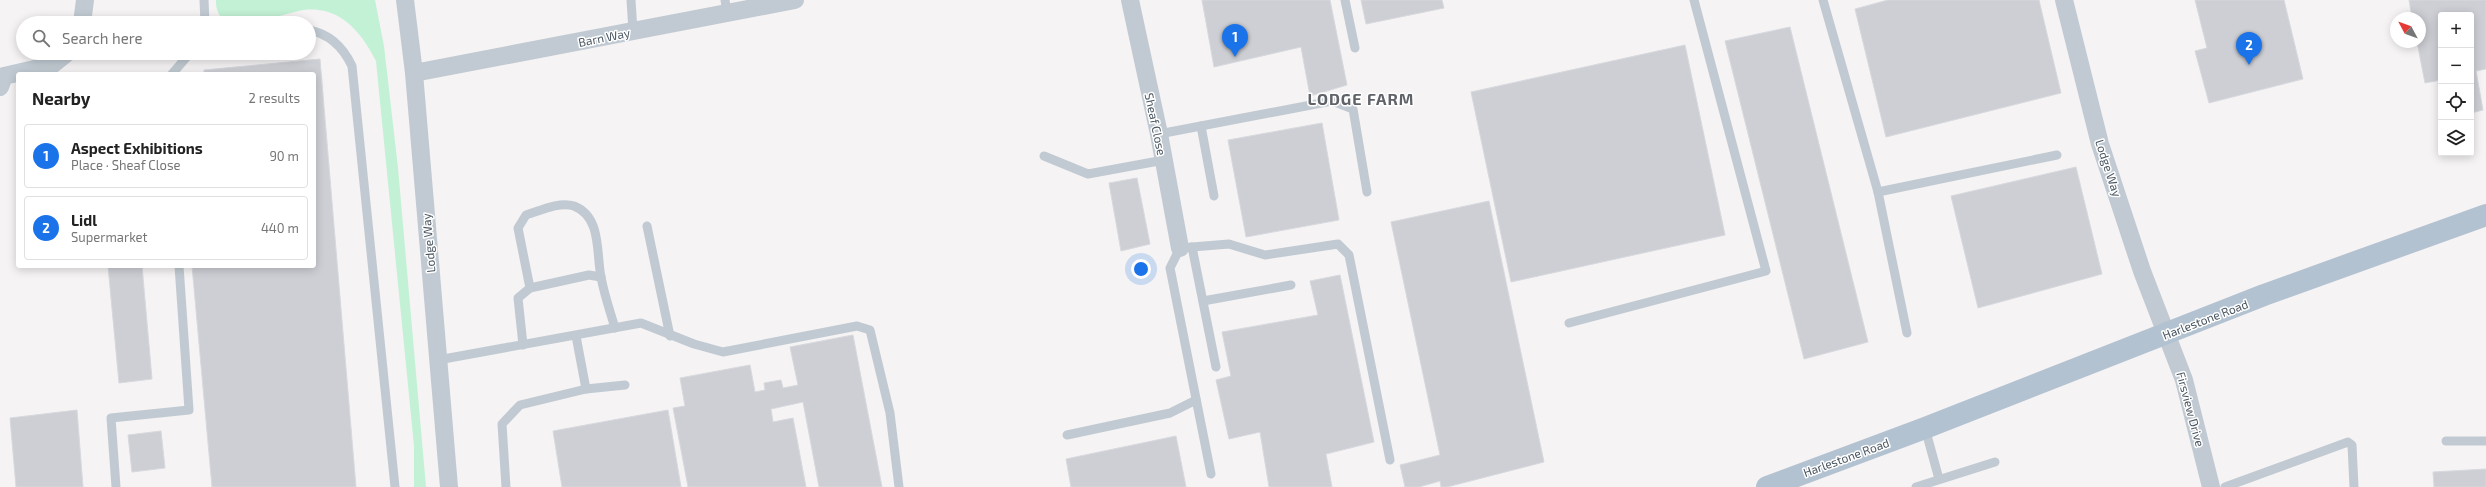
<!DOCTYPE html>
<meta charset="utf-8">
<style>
body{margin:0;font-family:"Exo 2",sans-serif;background:#f6f6f6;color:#222}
.controls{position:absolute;right:12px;top:12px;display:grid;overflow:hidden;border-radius:4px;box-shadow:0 2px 10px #0003}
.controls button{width:36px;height:36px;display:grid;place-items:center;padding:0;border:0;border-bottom:1px solid #e0e0e0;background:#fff;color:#222;font:20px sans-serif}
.compass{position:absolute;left:2390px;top:12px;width:36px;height:36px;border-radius:50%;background:#fff;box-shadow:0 2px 10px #0003;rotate:311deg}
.you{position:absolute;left:1141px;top:269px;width:14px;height:14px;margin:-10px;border:3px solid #fff;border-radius:50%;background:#1a73e8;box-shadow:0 0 0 6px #1a73e833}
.badge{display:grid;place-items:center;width:26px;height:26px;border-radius:50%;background:#1a73e8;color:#fff;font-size:13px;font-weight:700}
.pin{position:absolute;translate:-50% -33px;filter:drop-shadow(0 1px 2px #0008)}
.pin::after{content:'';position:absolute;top:21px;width:14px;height:12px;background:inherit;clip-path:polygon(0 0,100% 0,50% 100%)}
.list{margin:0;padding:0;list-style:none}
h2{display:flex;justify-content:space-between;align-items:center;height:52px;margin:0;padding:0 16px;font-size:17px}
h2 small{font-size:13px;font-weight:400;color:#767676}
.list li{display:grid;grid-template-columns:26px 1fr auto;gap:12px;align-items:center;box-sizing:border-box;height:64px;margin:0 8px 8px;padding:0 8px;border:1px solid #e0e0e0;border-radius:4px}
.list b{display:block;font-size:15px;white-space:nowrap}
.list p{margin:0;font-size:13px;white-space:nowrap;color:#767676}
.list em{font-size:13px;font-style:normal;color:#767676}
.icon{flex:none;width:22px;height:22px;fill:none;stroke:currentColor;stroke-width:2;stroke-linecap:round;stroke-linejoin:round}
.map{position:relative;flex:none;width:2486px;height:487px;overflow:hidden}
.search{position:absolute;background:#fff;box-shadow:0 2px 10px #0003;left:16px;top:16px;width:300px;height:44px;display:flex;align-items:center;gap:10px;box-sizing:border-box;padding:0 14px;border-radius:22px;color:#767676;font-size:15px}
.panel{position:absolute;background:#fff;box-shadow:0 2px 10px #0003;left:16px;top:72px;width:300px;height:196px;border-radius:4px}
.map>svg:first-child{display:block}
</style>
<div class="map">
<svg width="2486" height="487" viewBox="0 0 2486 487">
<rect width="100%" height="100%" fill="#f5f3f3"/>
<path fill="#c3f1d5" d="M216,0H375L384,46L398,168L426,487H414V446L376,61C366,41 351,19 328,12C322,10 310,9 304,10C283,12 215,45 216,0Z"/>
<g fill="#cdcfd5" stroke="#d7d9de">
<polygon points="1202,0 1330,0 1347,85 1310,96 1301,47 1214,67"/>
<polygon points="1361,0 1442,0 1444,8 1366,24"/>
<polygon points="1888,0 2039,0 2061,93 1886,137 1855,9"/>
<polygon points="2195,0 2284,0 2303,79 2209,103 2195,51 2207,48"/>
<polygon points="2409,0 2486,0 2486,69 2476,71 2483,110 2471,113 2471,15 2441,15 2441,80 2425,83 2417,42 2420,42 2420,18 2412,18"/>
<polygon points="1790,27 1868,342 1804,359 1725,41"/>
<polygon points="1685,45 1725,235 1511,282 1471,92"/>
<polygon points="320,59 356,487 212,487 192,266 314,266 314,74 204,74 204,70"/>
<polygon points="1322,123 1339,220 1246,237 1228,140"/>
<polygon points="2076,167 2102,274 1978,308 1951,196"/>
<polygon points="1137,178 1150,244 1121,251 1109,183"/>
<polygon points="1489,201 1544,462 1447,487 1441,487 1440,481 1419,487 1405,487 1400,465 1440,455 1391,222"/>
<polygon points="108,266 142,266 152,379 119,383"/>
<polygon points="1340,275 1374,442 1326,454 1332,487 1269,487 1260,432 1229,439 1216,380 1231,376 1222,332 1318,315 1310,281"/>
<polygon points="853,335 882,487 819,487 803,402 771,409 773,422 793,418 806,487 688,487 673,408 685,406 680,378 750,365 755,392 765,390 764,383 781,380 783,388 798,385 790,347"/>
<polygon points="77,410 83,487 16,487 10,418"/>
<polygon points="668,410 681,487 562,487 553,431"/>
<polygon points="161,431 165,468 132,472 128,435"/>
<polygon points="1176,436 1186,487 1071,487 1066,459"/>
<polygon points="2486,469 2486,487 2434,487 2433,472"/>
</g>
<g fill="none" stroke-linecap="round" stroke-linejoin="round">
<g stroke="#c1cad2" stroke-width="9">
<polyline points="204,0 205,23"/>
<polyline points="631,0 633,31"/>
<polyline points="725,0 727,13"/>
<polyline points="1345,0 1355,48"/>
<polyline points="1823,0 1878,192 2057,155"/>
<path d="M309,30C330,34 343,47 352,66L395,487"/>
<polyline points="172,74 190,53"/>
<polyline points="1201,126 1214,196"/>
<polyline points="1159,134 1332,101 1353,109 1367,192"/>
<polyline points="1044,156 1088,174 1164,160"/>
<polyline points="1878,192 1907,333"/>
<polyline points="647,226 670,336"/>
<polyline points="1192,247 1216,367"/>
<polyline points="530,288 589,275 601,277"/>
<polyline points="1203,301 1291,285"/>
<polyline points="1569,323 1766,271 1694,0"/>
<path d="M523,345L518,298L530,288L518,228L526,215C539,211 560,201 574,206C602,217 596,253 601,277C604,294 610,311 615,328"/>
<polyline points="438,360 641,323 694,344 723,352 857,326 870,330 890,413 899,487"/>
<polyline points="586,389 625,385"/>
<polyline points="1925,428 1939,479"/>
<polyline points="1067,435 1170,413 1196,400"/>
<polyline points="2446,441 2486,441"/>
<polyline points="1211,474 1170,268 1180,248 1229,244 1265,255 1338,244 1349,255 1390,460"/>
<polyline points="116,487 111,418 189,410 179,266"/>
<polyline points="506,487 502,424 520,405 586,389 576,336"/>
<polyline points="1916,487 1995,462"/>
<polyline points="2225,487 2348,442 2352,445 2354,487"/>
</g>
<g stroke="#c1cad2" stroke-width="18">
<polyline points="405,0 414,73 449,487"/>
<polyline points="1130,0 1159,134 1180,248"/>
<polyline points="2064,0 2100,144 2142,271 2184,380 2211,487"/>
<polyline points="82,23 85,0"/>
<polyline points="414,73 795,0"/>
<polyline points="0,87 4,76 52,65 67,53"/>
</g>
<polyline stroke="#b3c2d1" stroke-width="22" points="1767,487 1925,428 2264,295 2486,215"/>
</g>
<g text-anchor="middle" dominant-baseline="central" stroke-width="3" stroke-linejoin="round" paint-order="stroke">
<g font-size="12" fill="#4a5661" stroke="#fff">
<text transform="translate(604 37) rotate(-11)">Barn Way</text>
<text transform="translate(1156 124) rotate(78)">Sheaf Close</text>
<text transform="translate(2109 168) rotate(72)">Lodge Way</text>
<text transform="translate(428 243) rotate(-95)">Lodge Way</text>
<text transform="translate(2205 319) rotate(-21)">Harlestone Road</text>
<text transform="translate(2191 409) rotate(75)">Firsview Drive</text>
<text transform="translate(1846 457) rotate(-20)">Harlestone Road</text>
</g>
<g font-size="16" font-weight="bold" letter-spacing="1" fill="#5f6368" stroke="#fff">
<text x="1361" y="98">LODGE FARM</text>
</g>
</g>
</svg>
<div class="controls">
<button>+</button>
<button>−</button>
<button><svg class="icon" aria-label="locate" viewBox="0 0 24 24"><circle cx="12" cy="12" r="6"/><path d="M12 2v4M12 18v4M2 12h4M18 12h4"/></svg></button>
<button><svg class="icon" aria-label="layers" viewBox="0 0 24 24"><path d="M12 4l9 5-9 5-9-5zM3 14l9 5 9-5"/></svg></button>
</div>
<svg class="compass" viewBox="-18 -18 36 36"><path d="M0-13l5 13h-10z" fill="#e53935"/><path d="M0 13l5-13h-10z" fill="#767676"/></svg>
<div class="you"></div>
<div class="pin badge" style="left:1235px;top:57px">1</div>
<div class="pin badge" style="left:2249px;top:65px">2</div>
<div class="search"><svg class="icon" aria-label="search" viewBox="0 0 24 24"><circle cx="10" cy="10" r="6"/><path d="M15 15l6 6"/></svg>Search here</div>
<section class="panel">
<h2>Nearby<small>2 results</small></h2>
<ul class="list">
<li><span class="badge">1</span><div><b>Aspect Exhibitions</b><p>Place · Sheaf Close</p></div><em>90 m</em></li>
<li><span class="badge">2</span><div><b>Lidl</b><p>Supermarket</p></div><em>440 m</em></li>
</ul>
</section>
</div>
